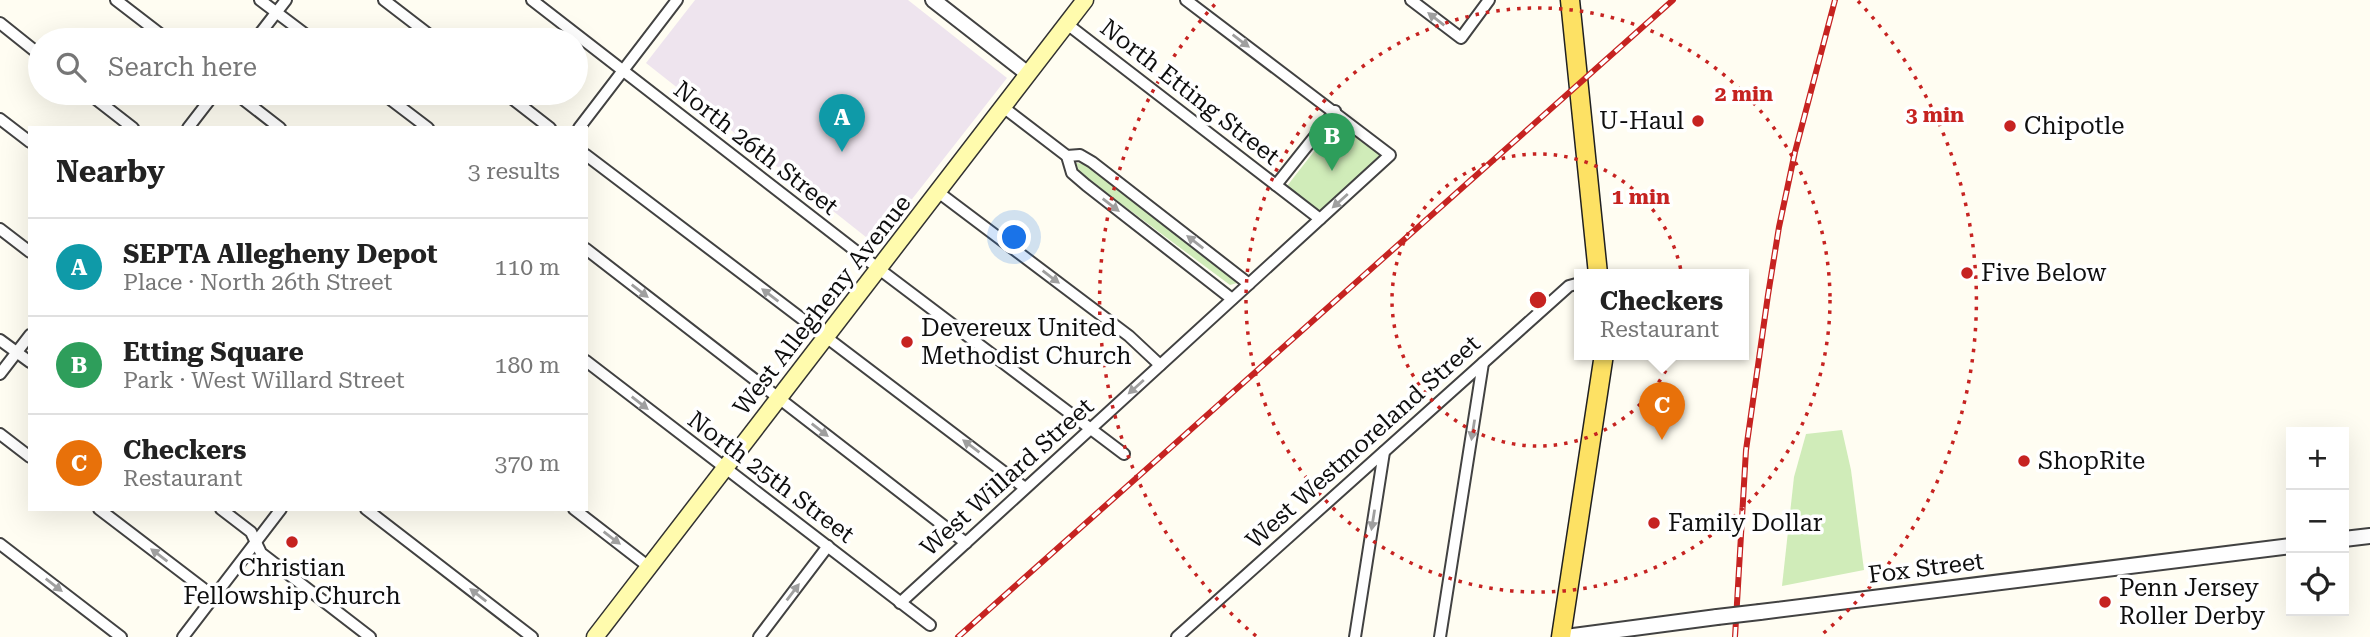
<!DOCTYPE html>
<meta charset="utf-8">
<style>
body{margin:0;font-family:"Roboto Serif",serif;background:#f6f6f6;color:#222}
.controls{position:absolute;right:21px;bottom:21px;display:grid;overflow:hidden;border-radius:0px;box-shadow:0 7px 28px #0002}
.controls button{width:63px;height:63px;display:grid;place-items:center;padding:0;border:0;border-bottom:2px solid #e0e0e0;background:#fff;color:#222;font:35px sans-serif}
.you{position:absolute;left:1015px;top:238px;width:24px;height:24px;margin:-18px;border:5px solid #fff;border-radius:50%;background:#1a73e8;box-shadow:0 0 0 10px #1a73e833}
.badge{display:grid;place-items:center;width:46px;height:46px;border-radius:50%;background:#1a73e8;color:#fff;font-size:23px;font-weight:700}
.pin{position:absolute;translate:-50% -58px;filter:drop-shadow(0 2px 4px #0008)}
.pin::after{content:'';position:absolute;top:37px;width:24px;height:21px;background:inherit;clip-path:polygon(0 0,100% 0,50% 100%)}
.popup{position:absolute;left:1574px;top:269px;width:175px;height:91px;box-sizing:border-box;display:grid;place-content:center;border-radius:0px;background:#fff;filter:drop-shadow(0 2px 5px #0005);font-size:23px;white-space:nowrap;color:#767676}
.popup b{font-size:26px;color:#222}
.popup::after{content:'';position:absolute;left:50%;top:100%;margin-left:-14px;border:14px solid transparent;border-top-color:#fff}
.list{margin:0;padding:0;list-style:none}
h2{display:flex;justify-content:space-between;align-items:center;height:91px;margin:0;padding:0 28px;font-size:30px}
h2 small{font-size:23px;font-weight:400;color:#767676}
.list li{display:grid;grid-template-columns:46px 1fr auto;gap:21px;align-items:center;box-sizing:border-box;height:98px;padding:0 28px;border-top:2px solid #e0e0e0}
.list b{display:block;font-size:26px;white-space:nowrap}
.list p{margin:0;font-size:23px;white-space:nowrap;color:#767676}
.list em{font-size:23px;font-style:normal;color:#767676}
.icon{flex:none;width:38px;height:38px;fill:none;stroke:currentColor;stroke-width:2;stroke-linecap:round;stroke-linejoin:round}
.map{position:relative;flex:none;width:2370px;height:637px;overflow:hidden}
.search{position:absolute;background:#fff;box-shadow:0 7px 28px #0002;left:28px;top:28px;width:560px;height:77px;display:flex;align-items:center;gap:18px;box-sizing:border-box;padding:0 24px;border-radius:38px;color:#767676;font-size:26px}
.panel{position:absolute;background:#fff;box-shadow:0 7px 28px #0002;left:28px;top:126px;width:560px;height:385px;border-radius:0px}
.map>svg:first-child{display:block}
</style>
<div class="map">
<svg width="2370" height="637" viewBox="0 0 2370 637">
<rect width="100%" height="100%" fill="#fffdf2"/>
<polygon fill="#eee4ee" points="695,0 908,0 1007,78 876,245 646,63"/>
<g fill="#d0ecb9">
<polygon points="1337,122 1381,156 1321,212 1287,186"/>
<polygon points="1076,163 1087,164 1236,276 1237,283 1230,285 1080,173"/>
<polygon points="1842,430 1851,470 1864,570 1782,586 1794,477 1806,434"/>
</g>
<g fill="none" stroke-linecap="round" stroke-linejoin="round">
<g stroke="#424242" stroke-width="14">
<g id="minor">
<polyline points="116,0 168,40"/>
<polyline points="260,0 313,40"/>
<polyline points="384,0 436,40"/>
<polyline points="532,0 879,269 1124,454"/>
<polyline points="1411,0 1461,38 1489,0"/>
<polyline points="0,23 40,55"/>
<polyline points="1067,24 1320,219"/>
<polyline points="255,40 286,0"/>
<polyline points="88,93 133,128"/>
<polyline points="235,93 280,128"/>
<polyline points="382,93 428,128"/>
<polyline points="505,93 550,128"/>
<polyline points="1003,107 1067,156 1072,173 1086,185 1232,299"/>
<polyline points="0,119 30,142"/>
<polyline points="188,128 215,93"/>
<polyline points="579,128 677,0"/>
<polyline points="586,155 1025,488"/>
<polyline points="1067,156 1080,155 1092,162 1249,284"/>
<polyline points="1276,185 1335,111"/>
<polyline points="938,192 1129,336 1160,365"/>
<polyline points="0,229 30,252"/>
<polyline points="586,249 966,543"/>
<polyline points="0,340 30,362"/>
<polyline points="586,361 930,625"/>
<polyline points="0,374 30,335"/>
<polyline points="0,434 30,457"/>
<polyline points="99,509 213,596"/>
<polyline points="221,509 251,532 261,553 370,637"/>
<polyline points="366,509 532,637"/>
<polyline points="574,509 649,567"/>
<polyline points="0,544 121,637"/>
<polyline points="900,603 1390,155 1186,0"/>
<polyline points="183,637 281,509"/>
<polyline points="759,637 828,546"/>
<polyline points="1177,637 1569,286 1580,283"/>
<polyline points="1355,637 1384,452"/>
<polyline points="1440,637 1483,363"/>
</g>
</g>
<g stroke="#424242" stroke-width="18">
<g id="tertiary">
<polyline points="933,0 1028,74"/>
<polyline points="2344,539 2370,536"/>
<polyline points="1760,612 2291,546"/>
<polyline points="1566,637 1717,617"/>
</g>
</g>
<g stroke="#313131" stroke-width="19">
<polyline id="secondary" points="595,637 1085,0"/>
</g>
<g stroke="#202020" stroke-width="21">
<g id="primary">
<polyline points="1570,0 1598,274"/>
<polyline points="1561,637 1604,354"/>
</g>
</g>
<use href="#minor" stroke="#fff" stroke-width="10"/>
<use href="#tertiary" stroke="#fff" stroke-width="14"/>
<use href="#secondary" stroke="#fffbad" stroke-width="16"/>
<use href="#primary" stroke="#fde164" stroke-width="18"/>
<g stroke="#c62321" stroke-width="6">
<g id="rail">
<polyline points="958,637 1673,0"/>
<polyline points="1735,637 1746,450 1768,295 1779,227 1795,152 1835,0"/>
</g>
</g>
<use href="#rail" stroke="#fff" stroke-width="3.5" stroke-dasharray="10" stroke-linecap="butt"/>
<g stroke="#424242" stroke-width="18" stroke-linecap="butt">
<polyline id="tertiary-bridge" points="1717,617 1760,612"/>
</g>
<use href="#tertiary-bridge" stroke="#fff" stroke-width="14"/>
</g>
<defs><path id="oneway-solid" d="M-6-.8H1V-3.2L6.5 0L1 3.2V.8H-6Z" transform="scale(1.75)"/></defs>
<g fill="#9f9f9f">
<use href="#oneway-solid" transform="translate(1436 19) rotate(-142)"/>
<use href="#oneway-solid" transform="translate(1241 41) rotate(37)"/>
<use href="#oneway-solid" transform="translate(1340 201) rotate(138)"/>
<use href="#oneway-solid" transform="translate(1111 205) rotate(38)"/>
<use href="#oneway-solid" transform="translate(1195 242) rotate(-142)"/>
<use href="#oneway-solid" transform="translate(1051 277) rotate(37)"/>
<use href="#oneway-solid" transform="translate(640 291) rotate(38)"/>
<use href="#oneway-solid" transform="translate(770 295) rotate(-143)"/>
<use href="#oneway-solid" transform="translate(1136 387) rotate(138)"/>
<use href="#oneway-solid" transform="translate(640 403) rotate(38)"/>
<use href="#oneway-solid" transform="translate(820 430) rotate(38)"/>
<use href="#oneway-solid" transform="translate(1473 430) rotate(99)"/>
<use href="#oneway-solid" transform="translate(971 446) rotate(-143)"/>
<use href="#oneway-solid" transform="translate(1373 520) rotate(99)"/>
<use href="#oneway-solid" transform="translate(612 538) rotate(37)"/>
<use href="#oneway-solid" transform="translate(159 555) rotate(-143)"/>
<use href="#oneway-solid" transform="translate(54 585) rotate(38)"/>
<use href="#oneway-solid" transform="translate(793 592) rotate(-53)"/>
<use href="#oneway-solid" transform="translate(478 595) rotate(-142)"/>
</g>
<g fill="none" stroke="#c62321" stroke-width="3.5" stroke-dasharray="3.5 7">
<circle cx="1538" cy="300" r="146"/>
<circle cx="1538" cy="300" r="292"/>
<path d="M1256 636A438 438 0 0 1 1218 1M1858 1A438 438 0 0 1 1820 636"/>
</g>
<g fill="#c62321" stroke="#fff" stroke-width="2.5">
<circle cx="1698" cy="121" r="7"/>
<circle cx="2010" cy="126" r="7"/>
<circle cx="1967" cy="273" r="7"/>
<circle cx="907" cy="342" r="7"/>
<circle cx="2024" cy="461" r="7"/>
<circle cx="1654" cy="523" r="7"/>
<circle cx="292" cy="542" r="7"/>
<circle cx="2105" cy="602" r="7"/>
</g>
<g text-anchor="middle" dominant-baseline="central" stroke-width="7" stroke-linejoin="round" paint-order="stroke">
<g font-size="24" fill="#0f0f0f" stroke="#fff">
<text transform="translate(1190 92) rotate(38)">North Etting Street</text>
<text transform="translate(756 148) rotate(38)">North 26th Street</text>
<text transform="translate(822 305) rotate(-52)">West Allegheny Avenue</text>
<text transform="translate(1363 442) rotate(-42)">West Westmoreland Street</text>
<text transform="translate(771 477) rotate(37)">North 25th Street</text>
<text transform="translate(1007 477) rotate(-42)">West Willard Street</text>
<text transform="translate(1926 568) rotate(-7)">Fox Street</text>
</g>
<g font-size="24" fill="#0f0f0f" stroke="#fff" text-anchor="start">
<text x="1684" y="121" text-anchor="end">U-Haul</text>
<text x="2024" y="126">Chipotle</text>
<text x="1981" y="273">Five Below</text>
<text x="921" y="328">Devereux United<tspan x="921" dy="28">Methodist Church</tspan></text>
<text x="2038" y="461">ShopRite</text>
<text x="1668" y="523">Family Dollar</text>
<text x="292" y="568" text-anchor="middle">Christian<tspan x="292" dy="28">Fellowship Church</tspan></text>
<text x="2119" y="588">Penn Jersey<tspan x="2119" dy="28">Roller Derby</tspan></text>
</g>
</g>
<circle cx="1538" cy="300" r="10" fill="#c62321" stroke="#fff" stroke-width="3.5"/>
<g font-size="21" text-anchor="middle" font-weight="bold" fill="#c62321" stroke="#fff" stroke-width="7" stroke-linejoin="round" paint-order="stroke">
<text x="1744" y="101">2 min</text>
<text x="1935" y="122">3 min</text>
<text x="1641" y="204">1 min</text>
</g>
</svg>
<div class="controls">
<button>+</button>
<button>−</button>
<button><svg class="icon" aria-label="locate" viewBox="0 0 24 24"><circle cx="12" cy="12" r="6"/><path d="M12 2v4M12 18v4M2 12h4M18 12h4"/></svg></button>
</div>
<div class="you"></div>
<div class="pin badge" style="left:842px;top:152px;background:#0f9aa8">A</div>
<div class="pin badge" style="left:1332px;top:171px;background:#2e9e5b">B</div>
<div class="pin badge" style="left:1662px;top:440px;background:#e8710a">C</div>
<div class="popup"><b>Checkers</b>Restaurant</div>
<div class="search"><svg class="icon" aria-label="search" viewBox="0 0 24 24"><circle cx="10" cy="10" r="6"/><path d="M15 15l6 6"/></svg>Search here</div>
<section class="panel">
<h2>Nearby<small>3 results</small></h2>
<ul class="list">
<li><span class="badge" style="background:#0f9aa8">A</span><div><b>SEPTA Allegheny Depot</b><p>Place · North 26th Street</p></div><em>110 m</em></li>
<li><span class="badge" style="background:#2e9e5b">B</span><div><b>Etting Square</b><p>Park · West Willard Street</p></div><em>180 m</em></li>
<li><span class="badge" style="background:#e8710a">C</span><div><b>Checkers</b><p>Restaurant</p></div><em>370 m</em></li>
</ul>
</section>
</div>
